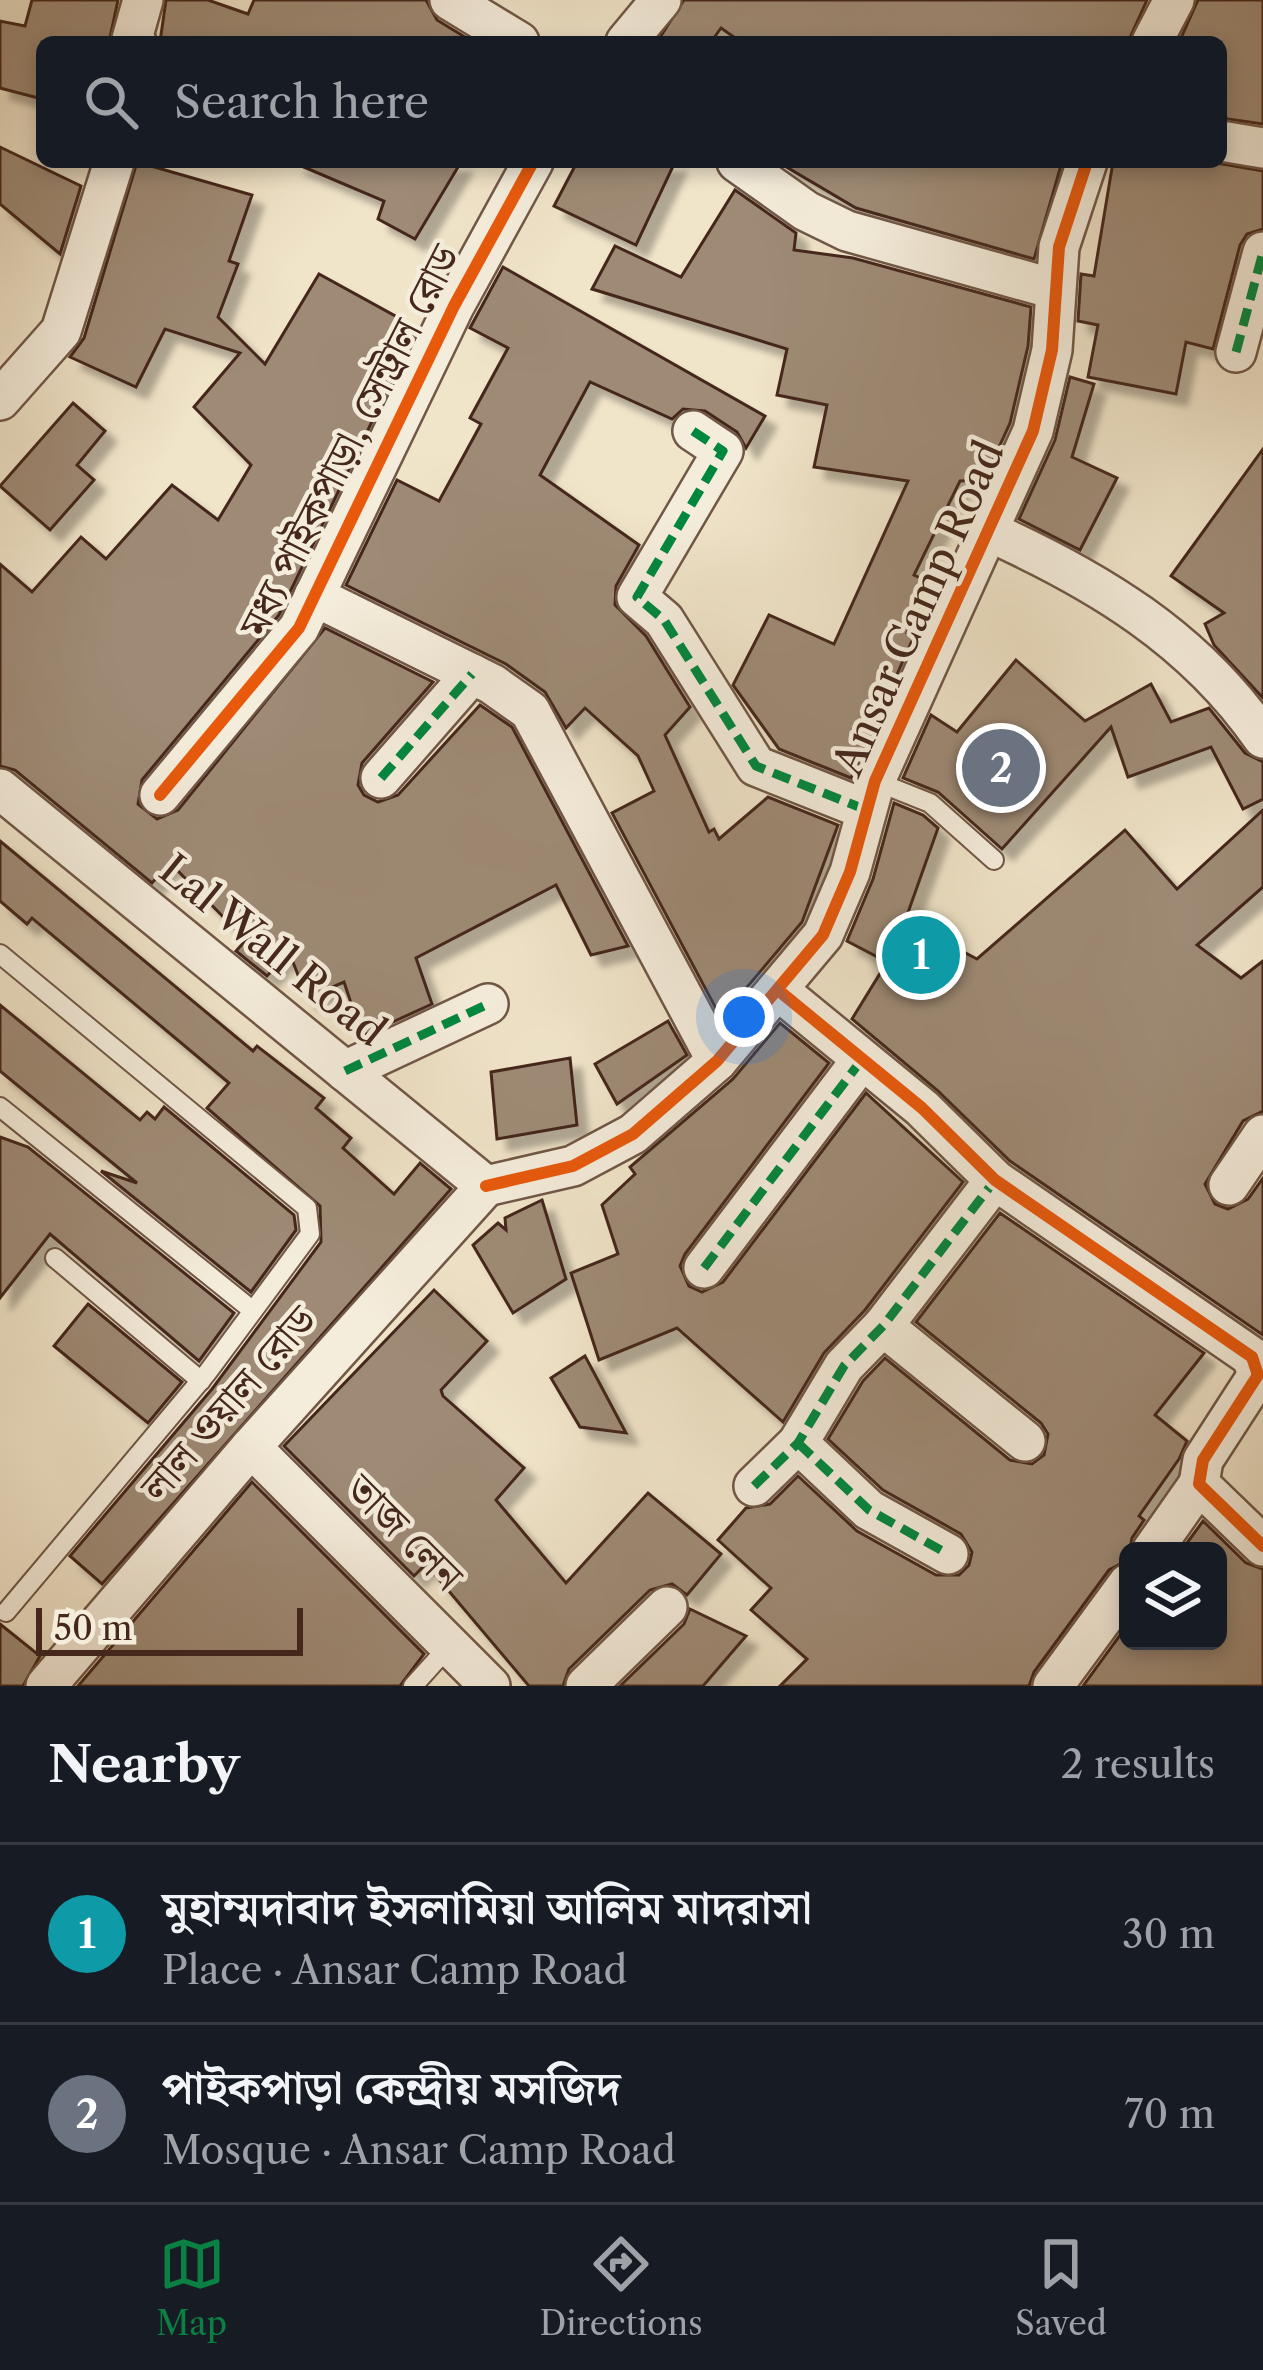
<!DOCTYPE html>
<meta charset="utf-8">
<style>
body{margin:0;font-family:"Libre Caslon Text","Noto Serif Bengali",serif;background:#20242c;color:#f1f3f6}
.controls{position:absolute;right:36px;bottom:36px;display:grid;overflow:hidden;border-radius:18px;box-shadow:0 6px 18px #0003}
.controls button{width:108px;height:108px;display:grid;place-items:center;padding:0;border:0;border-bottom:3px solid #363941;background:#171b24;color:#f1f3f6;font:60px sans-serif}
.scale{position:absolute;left:36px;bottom:30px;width:267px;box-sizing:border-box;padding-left:12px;border:6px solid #45281b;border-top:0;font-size:33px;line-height:42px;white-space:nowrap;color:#45281b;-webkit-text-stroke:9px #f5eddc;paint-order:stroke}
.you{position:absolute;left:744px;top:1017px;width:42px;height:42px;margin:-30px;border:9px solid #fff;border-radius:50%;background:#1a73e8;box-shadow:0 0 0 18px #1a73e833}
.badge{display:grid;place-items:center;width:78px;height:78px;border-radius:50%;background:#0b8043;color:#fff;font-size:39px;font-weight:700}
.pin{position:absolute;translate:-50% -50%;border:6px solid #fff;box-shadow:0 3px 12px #0006}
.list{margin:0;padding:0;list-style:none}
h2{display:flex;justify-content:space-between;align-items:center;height:156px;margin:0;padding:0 48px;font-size:51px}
h2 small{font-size:39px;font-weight:400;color:#9ea1a6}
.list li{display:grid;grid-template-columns:78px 1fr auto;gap:36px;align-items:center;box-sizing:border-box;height:180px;padding:0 48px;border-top:3px solid #363941}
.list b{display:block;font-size:45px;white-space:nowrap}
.list p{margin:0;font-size:39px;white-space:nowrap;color:#9ea1a6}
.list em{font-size:39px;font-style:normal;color:#9ea1a6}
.icon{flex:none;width:66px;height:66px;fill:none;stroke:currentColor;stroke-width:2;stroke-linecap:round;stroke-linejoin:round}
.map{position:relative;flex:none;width:1263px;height:1686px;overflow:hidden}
.search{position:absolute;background:#171b24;box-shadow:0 6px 18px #0003;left:36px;right:36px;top:36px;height:132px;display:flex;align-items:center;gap:30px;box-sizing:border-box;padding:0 42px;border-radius:18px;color:#9ea1a6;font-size:45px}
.sheet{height:516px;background:#171b24}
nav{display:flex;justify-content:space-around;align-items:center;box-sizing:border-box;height:168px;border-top:3px solid #363941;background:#171b24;font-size:33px;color:#9ea1a6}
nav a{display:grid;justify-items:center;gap:6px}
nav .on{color:#0b8043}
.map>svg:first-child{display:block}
</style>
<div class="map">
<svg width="1263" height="1686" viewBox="0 0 1263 1686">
<defs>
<filter id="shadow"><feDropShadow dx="11" dy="11" stdDeviation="3" flood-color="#0004"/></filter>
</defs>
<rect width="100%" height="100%" fill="#f0e4c9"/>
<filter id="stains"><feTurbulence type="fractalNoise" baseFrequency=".00167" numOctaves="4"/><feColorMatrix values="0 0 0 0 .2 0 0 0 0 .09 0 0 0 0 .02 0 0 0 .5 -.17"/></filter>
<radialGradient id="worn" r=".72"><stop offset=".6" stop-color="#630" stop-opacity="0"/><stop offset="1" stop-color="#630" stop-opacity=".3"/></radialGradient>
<g fill="#9e8a75" stroke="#45281b" stroke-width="3" filter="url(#shadow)">
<polygon points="32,0 118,0 109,42 42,42 42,99 0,88 0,21 25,26"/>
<polygon points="166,0 208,0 248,14 254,0 426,0 437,20 473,42 160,42"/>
<polygon points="684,0 1147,0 1128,42 741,42 721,28 711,42 657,42"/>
<polygon points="1198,0 1263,0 1263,124 1221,118 1221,42 1181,38"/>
<polygon points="0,147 81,186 60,254 0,204"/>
<polygon points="137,162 252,195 229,261 238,264 218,317 265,364 319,274 417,328 279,615 142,780 138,804 157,819 178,810 325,628 433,682 362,763 358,785 364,795 378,802 398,795 480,705 512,727 628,946 591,955 556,885 416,958 432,1004 362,1036 344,982 307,998 289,952 267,976 236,951 246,940 170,863 152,883 15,770 0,766 0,564 32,592 81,537 106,559 172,485 218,520 251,465 194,407 240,353 165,329 136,387 70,357 84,338"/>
<polygon points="292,162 461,162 415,239 378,219 384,201"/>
<polygon points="577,162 675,162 636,245 554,206"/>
<polygon points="778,162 1062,162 1034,259 856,208"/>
<polygon points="1113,162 1211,162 1263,171 1263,229 1247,234 1240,245 1213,349 1186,342 1176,394 1088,377 1098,325 1078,321 1081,274 1094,276"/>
<polygon points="735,190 796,233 794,250 853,258 1031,307 1028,346 1010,423 984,480 960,481 914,575 931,583 907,633 914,636 851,778 779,749 733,685 769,615 834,644 908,481 814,467 827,405 777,395 787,349 592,289 615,246 681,277"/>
<polygon points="503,267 765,416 746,448 737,432 705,411 683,409 672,419 590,382 540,475 639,545 616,586 615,605 646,636 690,707 665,735 709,832 714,829 719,839 768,797 838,825 802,922 721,1018 612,813 654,791 638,756 585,708 566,728 545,692 506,664 346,585 397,480 439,501 481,424 470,418 508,348 470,328"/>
<polygon points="1070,377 1094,384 1072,457 1117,478 1080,550 1019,519 1055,440"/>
<polygon points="73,403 105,431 77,465 94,480 50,530 0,486"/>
<polygon points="1263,449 1263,698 1214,645 1205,624 1224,613 1171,576"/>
<polygon points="1016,660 1085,721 1151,684 1171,722 1209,708 1245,753 1263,762 1263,799 1243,809 1211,747 1128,777 1111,727 1002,849 938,792 903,778 931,715 957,732"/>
<polygon points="894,803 923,815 938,828 905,921 977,959 1125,830 1177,889 1263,810 1263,887 1197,945 1241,978 1263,961 1263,1111 1243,1121 1205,1184 1215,1204 1228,1209 1248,1199 1263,1178 1263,1335 1010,1161 937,1090 852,1019 887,962 847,941 873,879"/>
<polygon points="0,841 253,1051 257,1046 324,1098 316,1108 351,1138 343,1148 394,1194 420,1163 451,1189 102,1584 70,1556 212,1389 321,1242 320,1206 207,1108 229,1083 32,918 27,924 0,901"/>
<polygon points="0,1005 140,1120 147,1112 155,1119 164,1107 294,1215 296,1230 251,1292 101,1171 137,1183 0,1071"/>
<polygon points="668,1021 687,1055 617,1104 595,1064"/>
<polygon points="780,1023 829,1063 685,1254 680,1266 689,1286 702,1292 723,1282 866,1093 963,1182 865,1310 824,1353 783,1422 677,1328 599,1360 571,1273 618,1254 602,1205 635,1174 630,1167 733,1079"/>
<polygon points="570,1058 577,1125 497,1139 491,1072"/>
<polygon points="0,1137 28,1147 234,1313 199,1361 50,1234 0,1298"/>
<polygon points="542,1200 566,1279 513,1313 473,1245 498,1223 506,1230 505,1218"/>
<polygon points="1000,1213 1204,1353 1155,1415 1187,1441 1179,1459 1139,1516 1144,1520 1132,1538 1128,1560 1109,1570 1034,1672 1029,1686 780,1686 807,1659 751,1610 771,1588 718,1540 746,1508 770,1504 798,1476 857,1531 936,1575 959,1575 969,1565 972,1552 961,1534 883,1490 828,1439 863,1381 885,1358 1010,1460 1032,1464 1044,1455 1048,1434 1041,1423 916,1322"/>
<polygon points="434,1290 487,1341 441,1390 443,1396 524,1468 496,1500 566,1583 648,1493 721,1554 687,1595 672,1584 650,1590 569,1669 563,1686 529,1686 426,1564 414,1576 284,1446"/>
<polygon points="88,1304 182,1382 148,1423 54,1346"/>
<polygon points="585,1356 626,1433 580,1427 551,1378"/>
<polygon points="252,1482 424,1654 400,1686 78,1686"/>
<polygon points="1203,1521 1246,1563 1263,1569 1263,1686 1083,1686 1128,1624 1128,1641 1218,1641 1218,1551 1181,1551"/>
<polygon points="690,1609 746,1636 703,1686 620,1686 684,1624"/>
<polygon points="0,1624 40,1656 23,1686 0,1686"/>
</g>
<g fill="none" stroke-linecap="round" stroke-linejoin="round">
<g stroke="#705746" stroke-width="22">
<g id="lane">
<polyline points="875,781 930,803 994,860"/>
<polyline points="0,954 307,1208 310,1234 207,1373 6,1612"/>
<polyline points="0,1107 252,1310"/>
<polyline points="55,1258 201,1381"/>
<polyline points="413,1686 450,1645"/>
</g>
</g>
<g stroke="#705746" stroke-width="44">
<g id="street">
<polyline points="450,0 519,42"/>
<polyline points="136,42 132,39 143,0"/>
<polyline points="626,42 661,0"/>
<polyline points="1152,42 1174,0"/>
<polyline points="1221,141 1263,148"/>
<polyline points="737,162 806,211 847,231 1054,289"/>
<polyline points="1236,352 1263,252"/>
<polyline points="0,400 61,331 114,162"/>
<polyline points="693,431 723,451 637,597 664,620 756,766 864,809"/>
<path d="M988,531C1097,580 1195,639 1263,738"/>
<polyline points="314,596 492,684 530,711 717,1061"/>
<polyline points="381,778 472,674"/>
<polyline points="0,789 486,1186"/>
<polyline points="160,795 299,628 454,306 533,162"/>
<polyline points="778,990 922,1108 995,1180 1252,1357 1258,1375 1203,1460 1199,1484 1263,1546"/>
<polyline points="345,1071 488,1004"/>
<polyline points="1229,1185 1263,1135"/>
<polyline points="486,1186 573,1166 633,1134 717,1061 823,935 850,872 875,781 1033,431 1052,350 1059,247 1087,162"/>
<polyline points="704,1268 860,1062"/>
<polyline points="883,1326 1025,1441"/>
<polyline points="798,1443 869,1510 948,1554"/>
<polyline points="251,1447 490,1686"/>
<polyline points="754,1486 798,1443 844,1366 883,1326 995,1180"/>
<polyline points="1152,1551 1199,1484"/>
<polyline points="46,1686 251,1447 486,1186"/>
<polyline points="586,1686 667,1607"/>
<polyline points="1053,1686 1128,1584"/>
</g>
</g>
<use href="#lane" stroke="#f5eddc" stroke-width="18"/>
<use href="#street" stroke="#f5eddc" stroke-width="39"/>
<g stroke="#00873e" stroke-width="9" stroke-dasharray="18 9" stroke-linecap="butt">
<polyline points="1236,352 1263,252"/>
<polyline points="693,431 723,451 637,597 664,620 756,766 864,809"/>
<polyline points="381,778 472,674"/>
<polyline points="345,1071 488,1004"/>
<polyline points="704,1268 860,1062"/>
<polyline points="798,1443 869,1510 948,1554"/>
<polyline points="754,1486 798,1443 844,1366 883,1326 995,1180"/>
</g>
<g stroke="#f5eddc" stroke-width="20">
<g id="cycleway">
<polyline points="160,795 299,628 454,306 533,162"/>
<polyline points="778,990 922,1108 995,1180 1252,1357 1258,1375 1203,1460 1199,1484 1263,1546"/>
<polyline points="486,1186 573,1166 633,1134 717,1061 823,935 850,872 875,781 1033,431 1052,350 1059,247 1087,162"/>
</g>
</g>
<use href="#cycleway" stroke="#e8590c" stroke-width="12"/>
</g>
<g text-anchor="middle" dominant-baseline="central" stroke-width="9" stroke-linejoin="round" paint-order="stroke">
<g font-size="42" fill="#45281b" stroke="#f5eddc">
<text transform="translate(349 441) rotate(-63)">মধ্য পাইকপাড়া, সেন্ট্রাল রোড</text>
<text transform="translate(918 608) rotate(-66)">Ansar Camp Road</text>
<text transform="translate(273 950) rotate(39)">Lal Wall Road</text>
<text transform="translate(228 1403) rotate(-49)">লাল ওয়াল রোড</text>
<text transform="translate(405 1532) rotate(45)">তাজ লেন</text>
</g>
</g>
<rect width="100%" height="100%" filter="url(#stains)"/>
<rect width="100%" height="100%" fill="url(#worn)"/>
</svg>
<div class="controls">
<button><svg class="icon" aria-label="layers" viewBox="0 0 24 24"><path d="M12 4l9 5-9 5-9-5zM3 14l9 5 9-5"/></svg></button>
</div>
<div class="scale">50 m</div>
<div class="you"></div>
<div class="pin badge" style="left:921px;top:955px;background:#0f9aa8">1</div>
<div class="pin badge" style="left:1001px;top:768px;background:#6b7280">2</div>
<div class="search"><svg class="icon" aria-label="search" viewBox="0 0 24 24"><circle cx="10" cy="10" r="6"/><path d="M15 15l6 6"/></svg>Search here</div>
</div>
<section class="sheet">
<h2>Nearby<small>2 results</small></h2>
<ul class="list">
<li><span class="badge" style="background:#0f9aa8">1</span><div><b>মুহাম্মদাবাদ ইসলামিয়া আলিম মাদরাসা</b><p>Place · Ansar Camp Road</p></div><em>30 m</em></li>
<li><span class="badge" style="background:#6b7280">2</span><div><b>পাইকপাড়া কেন্দ্রীয় মসজিদ</b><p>Mosque · Ansar Camp Road</p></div><em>70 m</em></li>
</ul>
</section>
<nav>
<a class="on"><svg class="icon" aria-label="map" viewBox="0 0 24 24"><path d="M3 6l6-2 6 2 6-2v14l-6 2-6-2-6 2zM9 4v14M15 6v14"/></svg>Map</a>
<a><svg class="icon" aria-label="directions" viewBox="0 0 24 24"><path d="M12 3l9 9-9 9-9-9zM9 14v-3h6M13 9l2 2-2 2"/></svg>Directions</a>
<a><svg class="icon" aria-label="saved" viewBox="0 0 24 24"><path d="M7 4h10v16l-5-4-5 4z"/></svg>Saved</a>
</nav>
